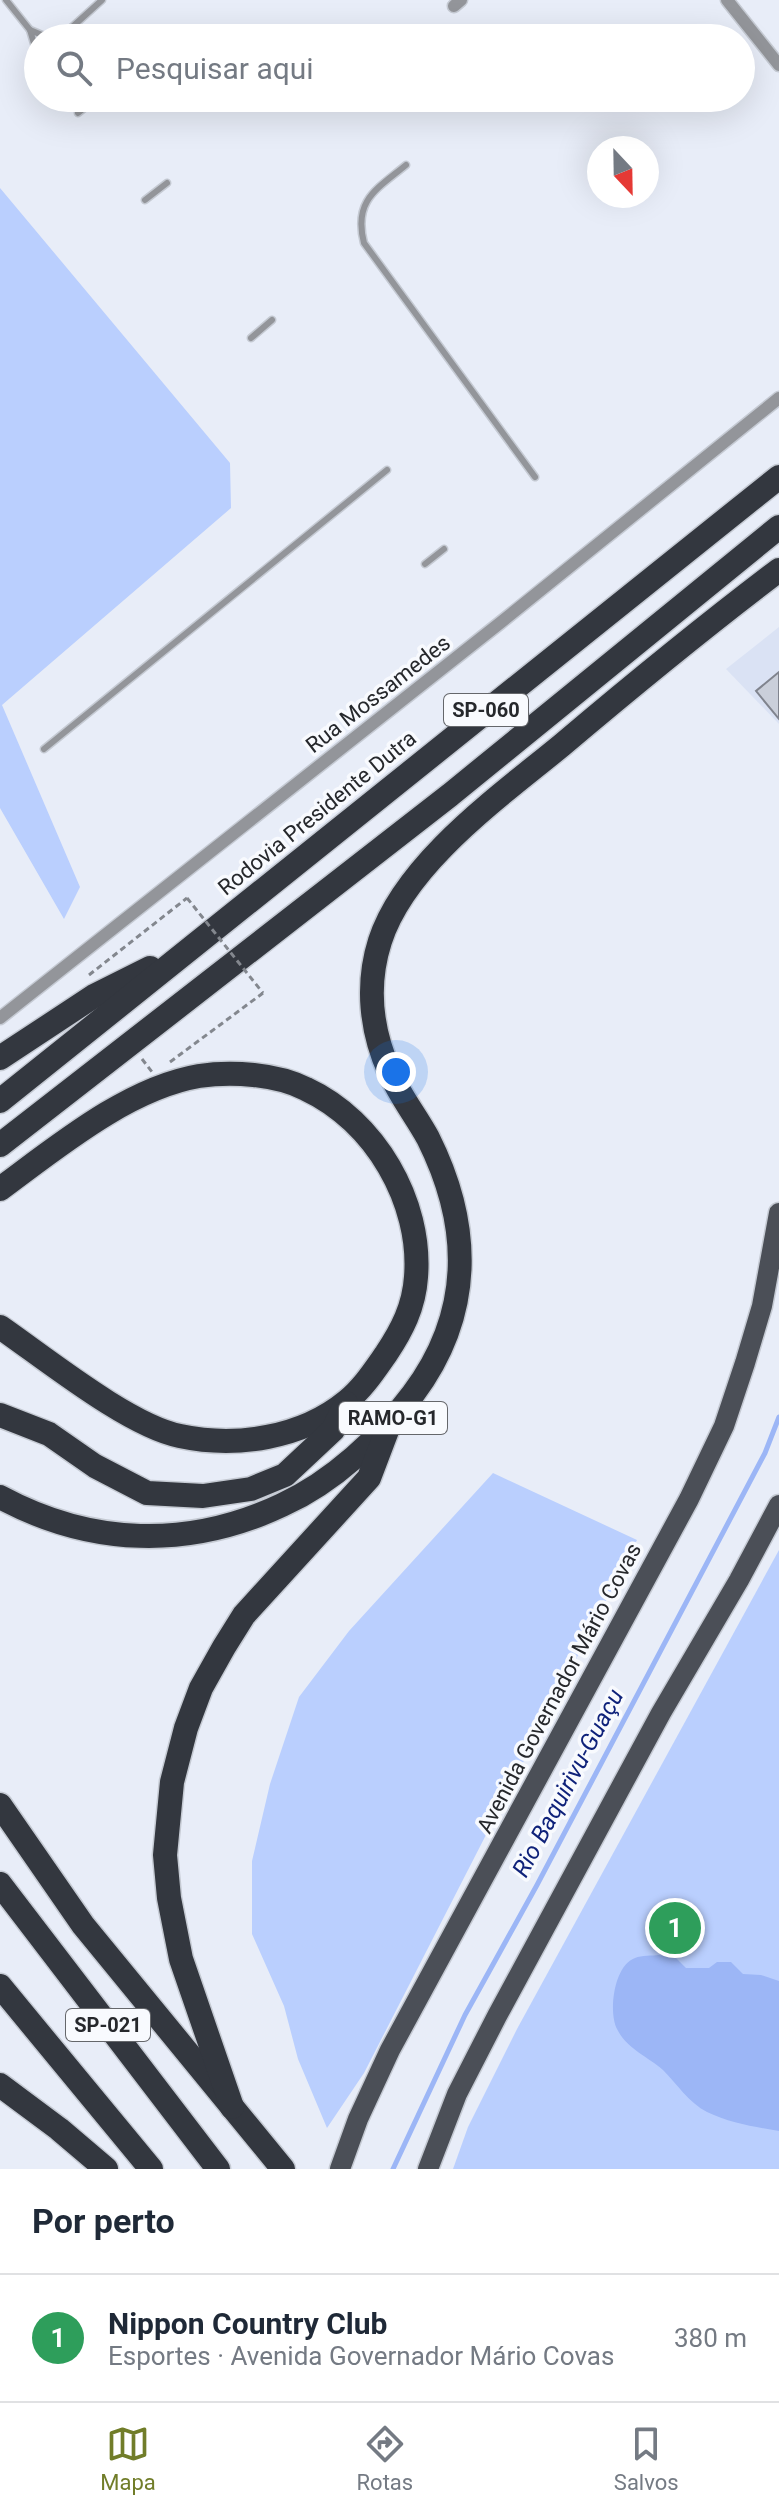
<!DOCTYPE html>
<html lang="pt">
<meta charset="utf-8">
<style>
body{margin:0;font-family:Roboto,sans-serif;background:#f6f6f7;color:#1f2937}
.compass{position:absolute;left:587px;top:136px;width:72px;height:72px;border-radius:50%;background:#fff;box-shadow:0 8px 32px #0002;rotate:158deg}
.you{position:absolute;left:396px;top:1072px;width:28px;height:28px;margin:-20px;border:6px solid #fff;border-radius:50%;background:#1a73e8;box-shadow:0 0 0 12px #1a73e833}
.badge{display:grid;place-items:center;width:52px;height:52px;border-radius:50%;background:#717d29;color:#fff;font-size:26px;font-weight:700}
.pin{position:absolute;translate:-50% -50%;border:4px solid #fff;box-shadow:0 2px 8px #0006}
.list{margin:0;padding:0;list-style:none}
h2{display:flex;justify-content:space-between;align-items:center;height:104px;margin:0;padding:0 32px;font-size:34px}
h2 small{font-size:26px;font-weight:400;color:#747a83}
.list li{display:grid;grid-template-columns:52px 1fr auto;gap:24px;align-items:center;box-sizing:border-box;height:128px;padding:0 32px;border-top:2px solid #e0e1e3}
.list b{display:block;font-size:30px;white-space:nowrap}
.list p{margin:0;font-size:26px;white-space:nowrap;color:#747a83}
.list em{font-size:26px;font-style:normal;color:#747a83}
.icon{flex:none;width:44px;height:44px;fill:none;stroke:currentColor;stroke-width:2;stroke-linecap:round;stroke-linejoin:round}
.map{position:relative;flex:none;width:779px;height:2169px;overflow:hidden}
.search{position:absolute;background:#fff;box-shadow:0 8px 32px #0002;left:24px;right:24px;top:24px;height:88px;display:flex;align-items:center;gap:20px;box-sizing:border-box;padding:0 28px;border-radius:44px;color:#747a83;font-size:30px}
.sheet{height:232px;background:#fff}
nav{display:flex;justify-content:space-around;align-items:center;box-sizing:border-box;height:112px;border-top:2px solid #e0e1e3;background:#fff;font-size:22px;color:#747a83}
nav a{display:grid;justify-items:center;gap:4px}
nav .on{color:#717d29}
.map>svg:first-child{display:block}
</style>
<div class="map">
<svg width="779" height="2169" viewBox="0 0 779 2169">
<rect width="100%" height="100%" fill="#e8edf8"/>
<polygon fill="#dae2f4" points="779,627 779,724 726,669"/>
<g fill="#bacffe">
<polygon points="0,188 230,463 231,508 2,705 80,887 64,919 0,808"/>
<polygon points="493,1473 637,1540 364,2073 327,2128 298,2059 284,2006 252,1934 252,1861 270,1784 299,1697 349,1631"/>
<polygon points="779,1550 779,2169 453,2169 468,2127 517,2029"/>
</g>
<path fill="#9cb6f6" d="M659,1955L676,1958L686,1968H709L717,1962H731L743,1974L761,1975L779,1981V2131C755,2127 730,2123 707,2112C689,2103 677,2084 663,2070C647,2056 627,2049 617,2029C608,2012 614,1965 635,1958C642,1955 652,1956 659,1955Z"/>
<g fill="none" stroke-linecap="round" stroke-linejoin="round">
<polyline stroke="#9cb6f6" stroke-width="5" points="393,2169 465,2015 537,1885 765,1453 779,1417"/>
</g>
<polygon fill="#cacfda" stroke="#80848e" stroke-width="2" points="779,672 779,719 756,691"/>
<g fill="none" stroke-linecap="round" stroke-linejoin="round">
<g stroke="#c5cad3" stroke-width="9">
<g id="lane">
<polyline points="6,0 30,30 38,57"/>
<polyline points="30,30 49,38"/>
<polyline points="60,38 102,0"/>
<polyline points="78,113 97,98"/>
<path d="M406,165C377,189 353,200 364,243L535,477"/>
<polyline points="145,200 167,183"/>
<polyline points="251,338 272,320"/>
<polyline points="425,564 444,549"/>
<polyline points="44,749 387,470"/>
</g>
</g>
<g stroke="#c5cad3" stroke-width="15">
<g id="street">
<polyline points="727,0 779,65"/>
<polyline points="454,6 461,0"/>
<polyline points="0,1018 500,623 779,398"/>
</g>
</g>
<g stroke="#c5cad3" stroke-width="23">
<g id="primary">
<polyline points="340,2169 358,2119 390,2050 689,1499 724,1426 745,1363 762,1306 779,1213"/>
<polyline points="428,2169 457,2094 497,2016 661,1713 739,1580 779,1505"/>
</g>
</g>
<g stroke="#c5cad3" stroke-width="27">
<g id="highway">
<polyline points="0,1058 94,996 150,968"/>
<polyline points="0,1101 779,477"/>
<polyline points="0,1145 450,795 779,527"/>
<path d="M0,1189C57,1147 128,1088 199,1076C232,1071 276,1074 306,1089C375,1121 422,1202 416,1277C414,1307 402,1330 386,1354C374,1371 363,1388 347,1401C302,1438 236,1448 180,1436C129,1426 45,1358 0,1327"/>
<polyline points="0,1415 49,1434 95,1466 147,1493 203,1496 251,1489 285,1475 333,1430 346,1403"/>
<path d="M0,1497C91,1546 189,1549 282,1505C333,1482 380,1438 413,1394C473,1314 472,1226 428,1138C416,1116 400,1096 390,1073C371,1031 366,985 380,941C405,863 500,796 562,745C633,685 705,626 779,570"/>
<polyline points="0,1805 83,1925 283,2169"/>
<polyline points="0,1884 218,2169"/>
<polyline points="0,1986 151,2169"/>
<polyline points="0,2085 59,2129 106,2169"/>
<polyline points="232,2107 181,1959 169,1898 165,1855 172,1782 186,1728 201,1688 224,1647 244,1615 369,1478 388,1428"/>
</g>
</g>
<g stroke="#83878e" stroke-width="3" stroke-dasharray="6 4" stroke-linecap="butt">
<polyline points="89,975 187,898"/>
<polyline points="142,1059 152,1072"/>
<polyline points="170,1062 263,993"/>
</g>
<use href="#lane" stroke="#93959a" stroke-width="6"/>
<use href="#street" stroke="#93959a" stroke-width="12"/>
<use href="#primary" stroke="#4b4f57" stroke-width="20"/>
<use href="#highway" stroke="#33373f" stroke-width="24"/>
<polyline stroke="#83878e" stroke-width="3" stroke-dasharray="6 4" stroke-linecap="butt" points="187,898 263,993"/>
</g>
<g text-anchor="middle" dominant-baseline="central" stroke-width="7" stroke-linejoin="round" paint-order="stroke">
<g fill="#f8fafe" stroke="#65676b" stroke-width="2">
<rect x="444" y="694" width="84" height="32" rx="6"/>
<rect x="339" y="1402" width="108" height="32" rx="6"/>
<rect x="66" y="2009" width="84" height="32" rx="6"/>
</g>
<g font-size="20" font-weight="bold" fill="#26282c">
<text x="486" y="710">SP-060</text>
<text x="393" y="1418">RAMO-G1</text>
<text x="108" y="2025">SP-021</text>
</g>
<g font-size="22" fill="#26282c" stroke="#f8fafe">
<text transform="translate(378 694) rotate(-38)">Rua Mossamedes</text>
<text transform="translate(317 813) rotate(-39)">Rodovia Presidente Dutra</text>
<text transform="translate(559 1688) rotate(-62)">Avenida Governador Mário Covas</text>
</g>
<g font-size="24" font-style="italic" fill="#0f227a" stroke="#f8fafe">
<text transform="translate(568 1783) rotate(-62)">Rio Baquirivu-Guaçu</text>
</g>
</g>
</svg>
<svg class="compass" viewBox="-18 -18 36 36"><path d="M0-13l5 13h-10z" fill="#e53935"/><path d="M0 13l5-13h-10z" fill="#747a83"/></svg>
<div class="you"></div>
<div class="pin badge" style="left:675px;top:1928px;background:#2e9e5b">1</div>
<div class="search"><svg class="icon" aria-label="search" viewBox="0 0 24 24"><circle cx="10" cy="10" r="6"/><path d="M15 15l6 6"/></svg>Pesquisar aqui</div>
</div>
<section class="sheet">
<h2>Por perto<small></small></h2>
<ul class="list">
<li><span class="badge" style="background:#2e9e5b">1</span><div><b>Nippon Country Club</b><p>Esportes · Avenida Governador Mário Covas</p></div><em>380 m</em></li>
</ul>
</section>
<nav>
<a class="on"><svg class="icon" aria-label="map" viewBox="0 0 24 24"><path d="M3 6l6-2 6 2 6-2v14l-6 2-6-2-6 2zM9 4v14M15 6v14"/></svg>Mapa</a>
<a><svg class="icon" aria-label="directions" viewBox="0 0 24 24"><path d="M12 3l9 9-9 9-9-9zM9 14v-3h6M13 9l2 2-2 2"/></svg>Rotas</a>
<a><svg class="icon" aria-label="saved" viewBox="0 0 24 24"><path d="M7 4h10v16l-5-4-5 4z"/></svg>Salvos</a>
</nav>
